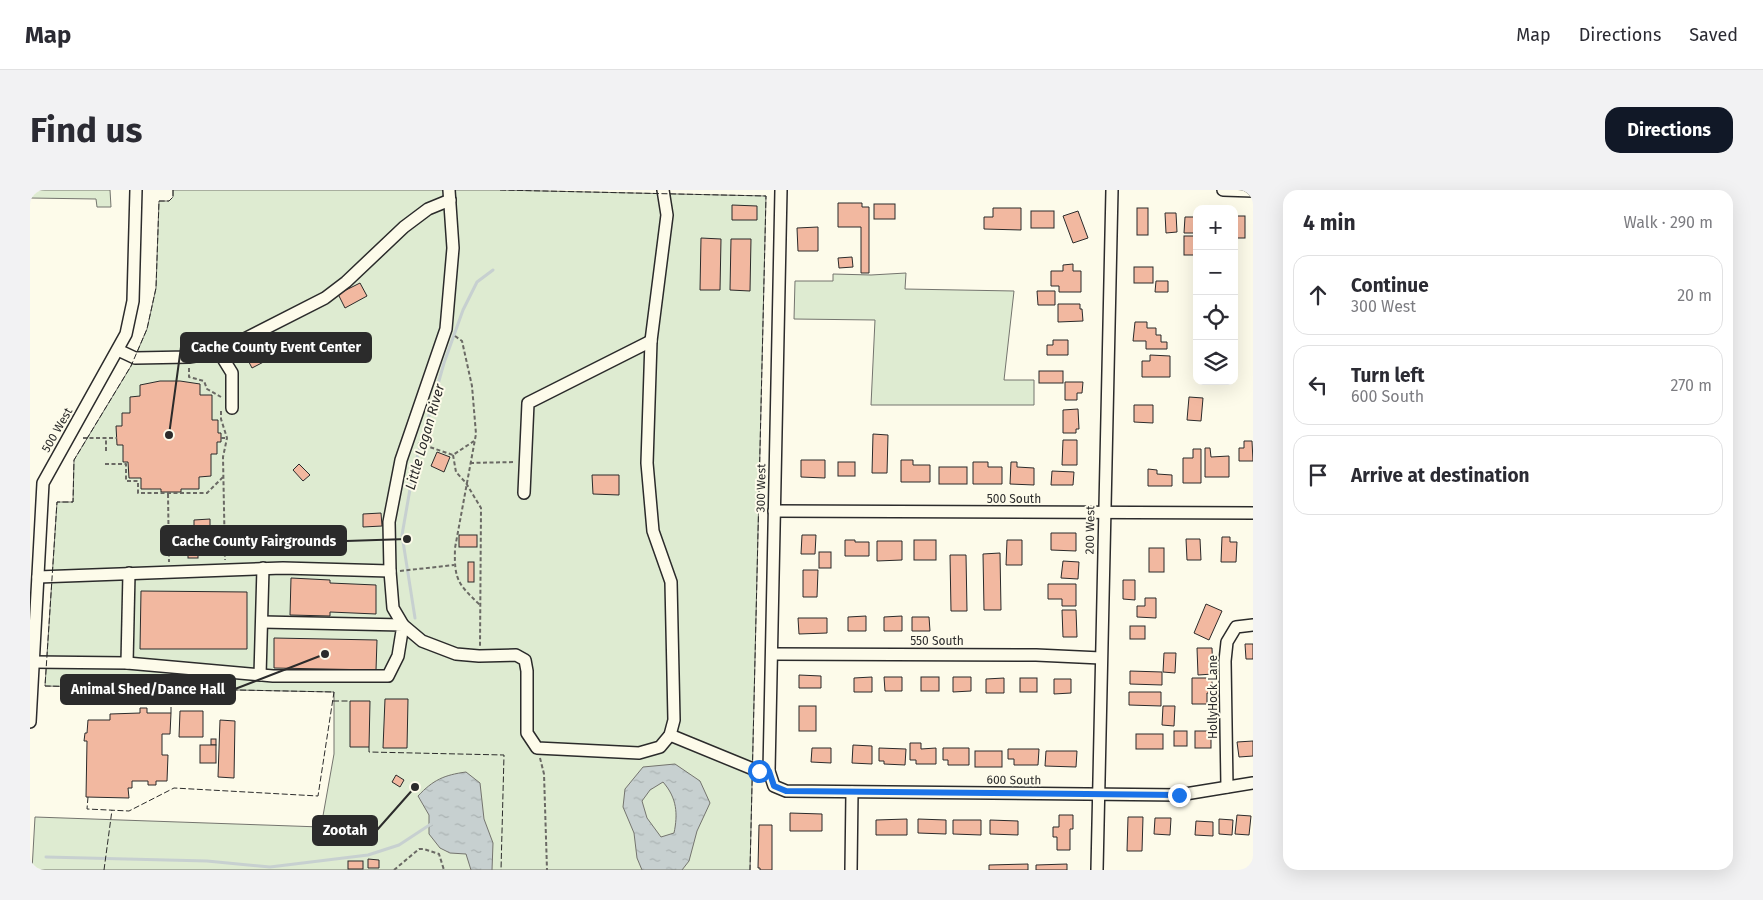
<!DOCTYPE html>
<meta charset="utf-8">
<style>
body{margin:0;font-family:"Fira Sans",sans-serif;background:#f2f2f3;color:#2b2b33}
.controls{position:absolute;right:15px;top:15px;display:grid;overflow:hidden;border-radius:10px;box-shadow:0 5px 20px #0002}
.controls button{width:45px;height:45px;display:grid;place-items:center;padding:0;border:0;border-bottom:1px solid #e1e1e2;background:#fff;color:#2b2b33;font:25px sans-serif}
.stop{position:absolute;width:15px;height:15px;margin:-11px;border:4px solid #1a73e8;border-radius:50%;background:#fff}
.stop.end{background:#1a73e8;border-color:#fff;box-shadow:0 1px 5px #0008}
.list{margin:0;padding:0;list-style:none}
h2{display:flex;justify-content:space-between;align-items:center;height:65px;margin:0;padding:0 20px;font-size:21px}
h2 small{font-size:16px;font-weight:400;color:#7c7c81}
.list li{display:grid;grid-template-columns:32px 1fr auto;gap:15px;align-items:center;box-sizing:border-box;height:80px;margin:0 10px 10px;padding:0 10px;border:1px solid #e1e1e2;border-radius:15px}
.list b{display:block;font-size:19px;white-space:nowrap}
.list p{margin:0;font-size:16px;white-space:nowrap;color:#7c7c81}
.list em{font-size:16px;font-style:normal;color:#7c7c81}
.icon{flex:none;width:28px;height:28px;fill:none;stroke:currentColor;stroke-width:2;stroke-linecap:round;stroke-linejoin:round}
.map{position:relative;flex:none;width:1223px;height:680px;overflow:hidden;border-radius:15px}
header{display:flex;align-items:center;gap:30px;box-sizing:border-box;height:70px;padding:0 25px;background:#fff;border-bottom:1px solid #e1e1e2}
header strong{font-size:24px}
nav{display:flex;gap:28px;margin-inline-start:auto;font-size:18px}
.intro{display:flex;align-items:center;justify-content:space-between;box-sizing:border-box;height:120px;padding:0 30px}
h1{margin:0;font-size:35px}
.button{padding:12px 22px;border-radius:15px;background:#111827;color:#fff;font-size:18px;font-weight:700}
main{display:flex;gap:30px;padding:0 30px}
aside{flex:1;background:#fff;border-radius:15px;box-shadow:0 5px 20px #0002}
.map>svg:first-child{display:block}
</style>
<header>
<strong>Map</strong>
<nav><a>Map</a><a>Directions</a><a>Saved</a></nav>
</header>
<div class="intro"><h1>Find us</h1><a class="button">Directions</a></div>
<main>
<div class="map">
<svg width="1223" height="680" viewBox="0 0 1223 680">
<defs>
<pattern id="water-ripples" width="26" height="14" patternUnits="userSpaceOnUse" patternTransform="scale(1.25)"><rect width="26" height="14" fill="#c7d0d0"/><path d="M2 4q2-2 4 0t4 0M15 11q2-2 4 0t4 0" fill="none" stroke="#abb3b3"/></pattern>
</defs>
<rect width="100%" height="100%" fill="#fdfbea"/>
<g fill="#deebd1" stroke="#74746e">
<polygon points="0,0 80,0 81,17 67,17 66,9 0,8"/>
<polygon points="143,0 470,0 736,6 720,680 2,680 5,627 291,637 304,564 304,502 15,496 27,312 43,312 44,270 101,176 117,139 126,98 129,11 139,11 143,7"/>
<polygon points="876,83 875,99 984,101 974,190 1004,190 1004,215 841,215 845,130 764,129 765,91 803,91 803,84 841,85"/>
</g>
<g fill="url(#water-ripples)" stroke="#74746e" fill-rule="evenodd">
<path d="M645,574L670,591L680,613L667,641L659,671L652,680H612L607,668L604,643L593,617L595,599L613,577ZM633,592C647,608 648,624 644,643L631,647L617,628L612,611L620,600Z"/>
<path d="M436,582L450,593L454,629L463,653L462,680H441L436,664L420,663L410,658L399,644V625L388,606C403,590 414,585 436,582Z"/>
</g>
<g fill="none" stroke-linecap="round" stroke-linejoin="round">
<g stroke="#c7d0d0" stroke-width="3">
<polyline points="385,428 372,345 383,282 414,173 433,120 447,92 463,80"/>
<polyline points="16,667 177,671 240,677 338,665 369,655 401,634"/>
</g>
</g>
<g fill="#f2b8a0" stroke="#2b2b2b">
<polygon points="808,13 832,13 832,17 839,17 839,83 831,83 831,37 808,37"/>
<rect x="844" y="14" width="21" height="15"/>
<polygon points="702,15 727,16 727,30 702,30"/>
<polygon points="963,18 991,18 991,40 954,39 954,27 963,27"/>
<rect x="1107" y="18" width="11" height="27"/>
<rect x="1001" y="21" width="23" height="17"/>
<polygon points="1048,21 1058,48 1043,53 1033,26"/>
<polygon points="1135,23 1146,23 1147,42 1136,43"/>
<rect x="1204" y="26" width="11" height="22"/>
<polygon points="1155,27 1167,27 1167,43 1154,43"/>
<polygon points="788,37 788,61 768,61 767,38"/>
<rect x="1154" y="46" width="12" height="19"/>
<polygon points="671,48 691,49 690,100 670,100"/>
<polygon points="701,49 721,49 720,101 700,100"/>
<polygon points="822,67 823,77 809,78 808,68"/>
<polygon points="1043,74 1043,81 1051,81 1051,102 1029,102 1029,96 1021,96 1021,81 1033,81 1033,75"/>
<rect x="1104" y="77" width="19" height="16"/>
<polygon points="1126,91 1138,91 1138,102 1125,102"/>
<polygon points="330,93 337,106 315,118 308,104"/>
<polygon points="1007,101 1025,101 1025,115 1008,115"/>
<polygon points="1028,114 1050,114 1050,119 1052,119 1053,131 1028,132"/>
<polygon points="1105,132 1117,132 1117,138 1126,138 1126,145 1131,145 1131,152 1137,152 1137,159 1116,159 1116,151 1103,151"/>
<polygon points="240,140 251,163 222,178 210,155"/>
<polygon points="1023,150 1038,150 1038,165 1017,165 1017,155 1023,155"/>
<polygon points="1120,165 1140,166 1140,187 1112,187 1112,171 1120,171"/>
<rect x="1009" y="181" width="24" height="12"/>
<polygon points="130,191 150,191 170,194 170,205 182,205 182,230 188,230 188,243 191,243 191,252 187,252 187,264 181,264 181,286 169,287 169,299 151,299 151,302 131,302 131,299 111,299 111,288 99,288 98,272 93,272 93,255 87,255 86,236 92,236 92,223 100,223 100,207 110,206 110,195"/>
<polygon points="1035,192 1053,192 1052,203 1047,203 1047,210 1035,210"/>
<polygon points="1159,207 1173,208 1171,231 1157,230"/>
<polygon points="1104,215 1123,215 1123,233 1104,232"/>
<polygon points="1048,219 1049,239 1046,239 1046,243 1033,243 1033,220"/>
<polygon points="843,244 858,245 857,283 842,283"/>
<polygon points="1033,250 1047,250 1047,275 1032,275"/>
<polygon points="1214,251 1222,251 1223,271 1209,271 1209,258 1214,258"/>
<polygon points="1175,258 1180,258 1181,267 1199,266 1199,287 1175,287"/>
<polygon points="1163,259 1171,259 1171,293 1153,293 1153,268 1163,268"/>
<polygon points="407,262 420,267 414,282 401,276"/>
<polygon points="771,270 795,270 795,288 771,287"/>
<polygon points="871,270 883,270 883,275 900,275 900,292 871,292"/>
<rect x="808" y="272" width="17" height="14"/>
<polygon points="943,272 958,272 958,277 972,277 972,294 943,294"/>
<polygon points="981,272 987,272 987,277 1004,278 1004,295 980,294"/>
<polygon points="269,274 280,285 273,291 263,280"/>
<rect x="909" y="277" width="28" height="17"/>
<polygon points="1118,279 1127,280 1127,284 1142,285 1142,296 1118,296"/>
<polygon points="1022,281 1044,282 1043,295 1021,295"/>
<polygon points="562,285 589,285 589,305 563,304"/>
<polygon points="351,323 352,336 333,337 333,324"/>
<polygon points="180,329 180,345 164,345 164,330"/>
<polygon points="1021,343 1046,343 1046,361 1021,360"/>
<rect x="429" y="345" width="18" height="12"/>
<polygon points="772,345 786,345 785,364 771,364"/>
<polygon points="1192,347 1200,347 1200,352 1207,352 1206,372 1191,372"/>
<polygon points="1156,349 1170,349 1171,370 1157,370"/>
<polygon points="815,350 825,350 825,352 839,352 839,366 815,366"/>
<rect x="884" y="350" width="22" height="20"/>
<polygon points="977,350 992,350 992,375 976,375"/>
<polygon points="847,351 872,351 872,370 847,371"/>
<rect x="158" y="354" width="10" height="14"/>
<rect x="1119" y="358" width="15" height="24"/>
<rect x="789" y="362" width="12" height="16"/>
<polygon points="970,363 971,420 954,420 953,364"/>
<polygon points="920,365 936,365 937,421 921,421"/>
<polygon points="1033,371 1049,372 1048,389 1031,388"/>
<rect x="438" y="372" width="6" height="20"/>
<polygon points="773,380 788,380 787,407 773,407"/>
<polygon points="261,388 300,390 300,393 346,395 346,424 300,422 300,426 260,425"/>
<polygon points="1093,390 1105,390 1105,410 1093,409"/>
<polygon points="1018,394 1046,394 1046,416 1032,416 1032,409 1018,409"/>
<polygon points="111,401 217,402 217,459 110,459"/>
<polygon points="1115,408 1126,408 1126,428 1107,427 1107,416 1115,416"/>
<polygon points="1176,414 1192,421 1179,450 1164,443"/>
<polygon points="1032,420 1046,420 1047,447 1033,447"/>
<polygon points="836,426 836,441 818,441 818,427"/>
<polygon points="872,426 872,441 854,441 854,427"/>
<polygon points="882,427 899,427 900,441 882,441"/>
<polygon points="768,428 797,428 797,443 769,444"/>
<rect x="1100" y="436" width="15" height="13"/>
<polygon points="244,448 347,450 346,480 244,478"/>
<polygon points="1215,454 1223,454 1223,469 1216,469"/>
<polygon points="1167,458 1182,458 1183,484 1168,485"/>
<polygon points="1134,463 1146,463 1145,483 1133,482"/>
<polygon points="1100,481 1132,482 1132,495 1100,494"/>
<polygon points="769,485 791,486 791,498 769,498"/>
<polygon points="842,487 842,502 824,502 824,488"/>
<polygon points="854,487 872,487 872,501 855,501"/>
<rect x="891" y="487" width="18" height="14"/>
<polygon points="923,487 941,487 941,501 923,502"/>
<polygon points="974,488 974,503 956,503 956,489"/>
<rect x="990" y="488" width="17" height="14"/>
<polygon points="1162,488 1182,488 1182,503 1177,503 1177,514 1162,514"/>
<polygon points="1024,489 1041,489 1041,503 1024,504"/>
<polygon points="1099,502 1131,502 1131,516 1099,515"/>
<polygon points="355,509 378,509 377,558 353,558"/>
<polygon points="320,511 340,511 339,557 320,557"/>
<rect x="769" y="516" width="17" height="25"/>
<polygon points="1133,516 1145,516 1144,536 1132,535"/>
<polygon points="110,518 117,518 117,523 141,523 140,544 132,544 132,565 138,565 137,591 126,591 126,595 118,595 118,591 102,591 102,598 98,598 99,608 56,607 57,551 54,551 55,543 57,543 58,530 80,530 80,524 110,523"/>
<polygon points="150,521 173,521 173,547 149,547"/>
<polygon points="190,530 205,531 204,588 188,587"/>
<rect x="1144" y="541" width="13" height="15"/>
<rect x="1165" y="541" width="16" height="17"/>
<rect x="1106" y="544" width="27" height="15"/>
<rect x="181" y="549" width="5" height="6"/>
<polygon points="1223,551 1223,566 1209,567 1207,552"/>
<polygon points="880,553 891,553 891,559 906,558 906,574 886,574 886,570 880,570"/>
<rect x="170" y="555" width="16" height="18"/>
<polygon points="823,555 842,556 842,574 822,573"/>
<polygon points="782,558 801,558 801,573 781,572"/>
<polygon points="849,558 876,559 875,575 854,574 854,571 849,571"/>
<polygon points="913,558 939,558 939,575 918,575 918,570 913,570"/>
<polygon points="978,559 1009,559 1008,575 984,575 984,569 978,569"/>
<rect x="945" y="561" width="27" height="16"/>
<polygon points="1016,561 1047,561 1046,577 1015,576"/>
<polygon points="366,585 374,590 370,597 362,592"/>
<polygon points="760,623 792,624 792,641 760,641"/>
<polygon points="1029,625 1043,625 1043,639 1040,639 1040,660 1027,660 1027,647 1023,647 1023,637 1029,637"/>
<polygon points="1207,625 1221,626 1219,645 1205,644"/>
<polygon points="1098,627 1113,627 1112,661 1097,661"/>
<polygon points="1125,628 1141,628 1140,645 1124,644"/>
<polygon points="877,629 877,645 846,645 846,630"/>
<polygon points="888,629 916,630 916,644 888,643"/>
<polygon points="1189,629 1203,630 1202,645 1189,644"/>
<polygon points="923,630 951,630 951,645 923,644"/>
<polygon points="960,630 988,631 988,645 960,644"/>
<polygon points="1166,631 1183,632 1183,646 1165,645"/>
<polygon points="729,635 742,635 742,680 730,680 730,678 728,678"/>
<polygon points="338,669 349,670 349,678 338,678"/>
<rect x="318" y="671" width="15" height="8"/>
<polygon points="998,674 998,680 959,680 959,675"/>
<polygon points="1037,674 1037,680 1006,680 1006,675"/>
</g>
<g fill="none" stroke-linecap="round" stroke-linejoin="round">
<g stroke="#2b2b2b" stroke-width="14">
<g id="minor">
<polyline points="419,0 423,58 416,139 371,270 359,332 360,381 363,418 373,435 392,451 426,464 449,466 486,465 495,470 497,481 497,543 507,558 609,563 630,557 640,545 644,530 641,392 623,341 617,273 621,151 637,25 633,0"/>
<polyline points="751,0 739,581 744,596 756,601 1149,605 1223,593"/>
<polyline points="1193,0 1223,1"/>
<polyline points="88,160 105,168 159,167 189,162 295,108 316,92 374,37 398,19 420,10"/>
<polyline points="189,162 202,183 202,218"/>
<polyline points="494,303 498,213 621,151"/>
<polyline points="744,321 1223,323"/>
<polyline points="8,387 253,378 360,381"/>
<polyline points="742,464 1006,465 1071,468"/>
<polyline points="3,472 97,473 243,486 358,486 368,466 373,435 232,432"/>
<polyline points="97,473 99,383"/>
<polyline points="230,485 233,378"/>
<polyline points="0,532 13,293 96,144 103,111 106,0"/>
<polyline points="640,545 723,579 739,581"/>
<polyline points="1197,597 1195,471 1197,452 1206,437 1223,435"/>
<polyline points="821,680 822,602"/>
<polyline points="1067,680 1082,0"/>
</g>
</g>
<g stroke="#6a6964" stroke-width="2" stroke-dasharray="4 2.5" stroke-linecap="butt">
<path d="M425,146L432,151L442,196L446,244L425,358C424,390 428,394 450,415"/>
<polyline points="159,178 159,187 174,191 177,199 191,207"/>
<polyline points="191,221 191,229 197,248 193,267 195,370"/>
<polyline points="53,248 87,248"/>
<polyline points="191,248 197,248"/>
<polyline points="388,253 423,265 444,251"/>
<polyline points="76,261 76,249"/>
<polyline points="423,265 426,282 436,293 451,318 450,456"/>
<polyline points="440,273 485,272"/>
<polyline points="75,274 96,274 96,291 108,291 108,303 177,303 193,287"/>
<polyline points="138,304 139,372"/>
<polyline points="370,381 424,375"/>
<polyline points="510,568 514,584 517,680"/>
<polyline points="364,680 389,659 394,659 409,664 414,680"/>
</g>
<use href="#minor" stroke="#fdfbea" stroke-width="11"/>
<g stroke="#2b2b2b" stroke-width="1" stroke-dasharray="6 2.5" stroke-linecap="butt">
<polyline points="470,0 736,6 720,680"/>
<polyline points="303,511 320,511"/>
<polyline points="141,523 141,499"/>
<polyline points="339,557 339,562 474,565 471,680"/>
<polyline points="58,607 57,619 99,621 144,598 288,606 304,502 15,496 27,312 43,312 44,270 101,176 117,139 126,98 129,11 139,11 143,7 143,0"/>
<polyline points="74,680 82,620"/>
</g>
</g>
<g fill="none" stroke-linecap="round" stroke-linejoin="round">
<polyline stroke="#1a73e8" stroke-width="6" points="729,581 739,581 744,596 756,601 1149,605"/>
</g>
<g text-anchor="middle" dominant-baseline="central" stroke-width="4" stroke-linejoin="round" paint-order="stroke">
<g font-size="12" fill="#2b2b2b" stroke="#fdfbea">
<text transform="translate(27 240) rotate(-60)">500 West</text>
<text transform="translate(731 298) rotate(-89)">300 West</text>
<text x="984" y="309">500 South</text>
<text transform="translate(1060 340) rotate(-89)">200 West</text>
<text x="907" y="451">550 South</text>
<text transform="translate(1183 507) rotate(-90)">HollyHock Lane</text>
<text transform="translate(984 590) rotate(1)">600 South</text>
</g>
<g font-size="14" font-style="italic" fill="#2b2b2b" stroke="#fdfbea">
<text transform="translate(395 247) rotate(-74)">Little Logan River</text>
</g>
</g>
<path fill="none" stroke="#2b2b2b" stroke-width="2" d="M139 245L151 157M377 349L316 351M295 464L205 499M385 597L347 640"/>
<g fill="#2b2b2b" stroke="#fdfbea" stroke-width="2">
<circle cx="139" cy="245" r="5"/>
<circle cx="377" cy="349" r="5"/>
<circle cx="295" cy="464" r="5"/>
<circle cx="385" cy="597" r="5"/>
</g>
<g fill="#2b2b2b" stroke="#2b2b2b" stroke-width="2">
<rect x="151" y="143" width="190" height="29" rx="5"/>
<rect x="131" y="336" width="185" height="29" rx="5"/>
<rect x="31" y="485" width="174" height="29" rx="5"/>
<rect x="283" y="626" width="64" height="29" rx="5"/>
</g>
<g font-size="14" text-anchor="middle" font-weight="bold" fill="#fff">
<text x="246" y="162">Cache County Event Center</text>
<text x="224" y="356">Cache County Fairgrounds</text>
<text x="118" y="504">Animal Shed/Dance Hall</text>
<text x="315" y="645">Zootah</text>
</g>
</svg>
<div class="controls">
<button>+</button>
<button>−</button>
<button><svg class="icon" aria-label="locate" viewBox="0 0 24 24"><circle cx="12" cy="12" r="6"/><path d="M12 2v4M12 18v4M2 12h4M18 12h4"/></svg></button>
<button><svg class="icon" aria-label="layers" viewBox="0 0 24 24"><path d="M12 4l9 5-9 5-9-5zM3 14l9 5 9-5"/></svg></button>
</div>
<div class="stop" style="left:729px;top:581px"></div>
<div class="stop end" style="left:1149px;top:605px"></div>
</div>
<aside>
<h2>4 min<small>Walk · 290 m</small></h2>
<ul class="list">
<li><svg class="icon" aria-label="ahead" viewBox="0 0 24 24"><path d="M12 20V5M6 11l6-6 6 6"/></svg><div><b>Continue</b><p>300 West</p></div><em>20 m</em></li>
<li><svg class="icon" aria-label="left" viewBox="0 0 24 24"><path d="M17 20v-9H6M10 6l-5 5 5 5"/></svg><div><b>Turn left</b><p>600 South</p></div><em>270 m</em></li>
<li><svg class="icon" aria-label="arrive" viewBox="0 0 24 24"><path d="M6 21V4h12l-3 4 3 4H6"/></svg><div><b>Arrive at destination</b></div></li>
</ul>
</aside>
</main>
